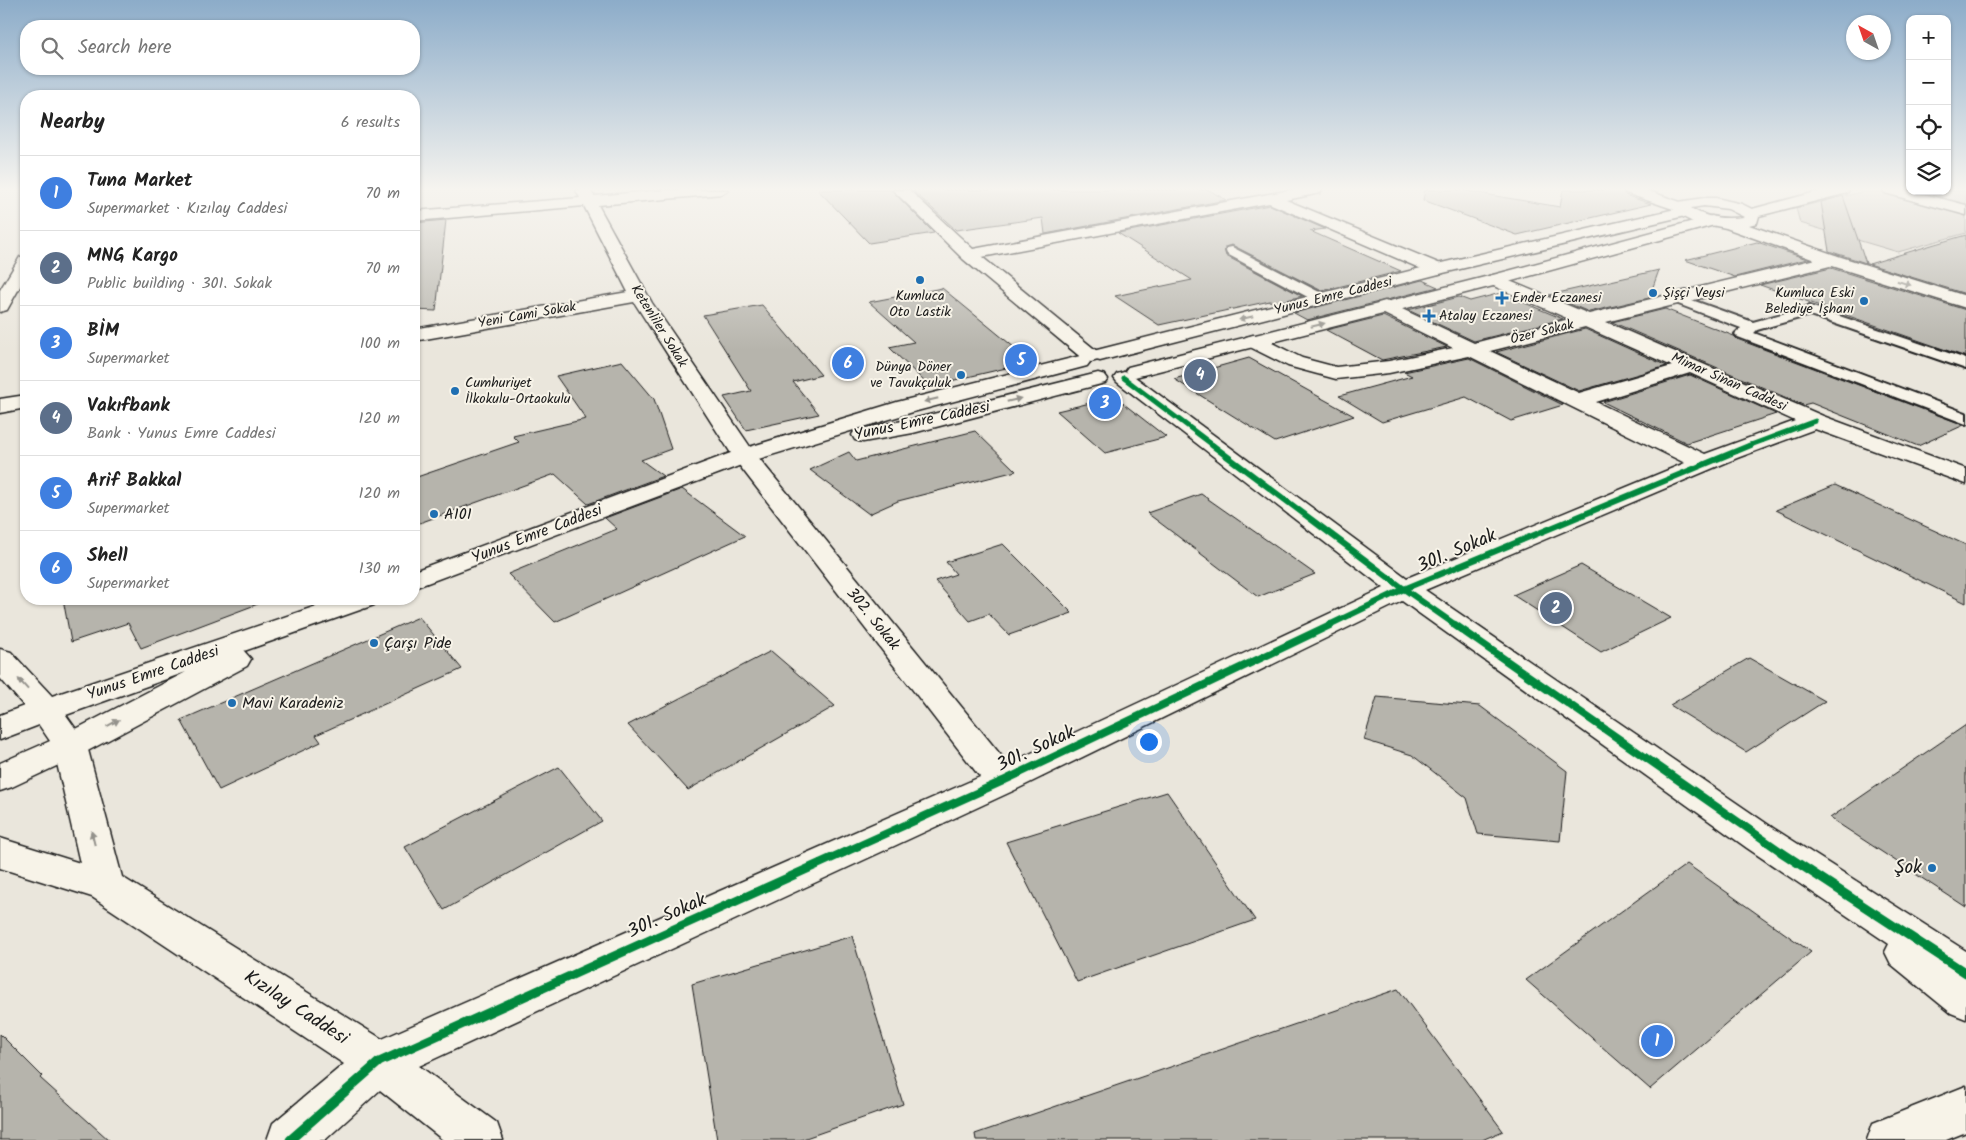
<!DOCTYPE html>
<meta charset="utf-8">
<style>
body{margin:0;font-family:Kalam,sans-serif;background:#f6f6f6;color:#222}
.controls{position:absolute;right:15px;top:15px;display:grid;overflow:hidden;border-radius:10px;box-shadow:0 1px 4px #0004}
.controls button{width:45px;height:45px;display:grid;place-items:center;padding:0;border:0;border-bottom:1px solid #e0e0e0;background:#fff;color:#222;font:25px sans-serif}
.compass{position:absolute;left:1846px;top:15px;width:45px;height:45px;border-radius:50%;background:#fff;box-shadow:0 1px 4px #0004;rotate:320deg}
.you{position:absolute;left:1148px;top:741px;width:18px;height:18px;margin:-12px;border:4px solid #fff;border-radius:50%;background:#1a73e8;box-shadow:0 0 0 8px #1a73e833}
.badge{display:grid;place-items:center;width:32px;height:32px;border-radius:50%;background:#1f6fb2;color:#fff;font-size:16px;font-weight:700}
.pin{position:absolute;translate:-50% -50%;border:2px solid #fff;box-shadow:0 1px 5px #0006}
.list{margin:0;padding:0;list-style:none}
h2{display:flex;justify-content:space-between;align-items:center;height:65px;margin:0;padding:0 20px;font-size:21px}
h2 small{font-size:16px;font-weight:400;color:#767676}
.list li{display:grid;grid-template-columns:32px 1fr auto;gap:15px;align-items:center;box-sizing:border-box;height:75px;padding:0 20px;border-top:1px solid #e0e0e0}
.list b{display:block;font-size:19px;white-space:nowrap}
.list p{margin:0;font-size:16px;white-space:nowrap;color:#767676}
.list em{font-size:16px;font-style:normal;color:#767676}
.icon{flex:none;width:28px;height:28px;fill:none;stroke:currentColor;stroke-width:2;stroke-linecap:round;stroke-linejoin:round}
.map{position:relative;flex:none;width:1966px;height:1140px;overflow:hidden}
.search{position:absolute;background:#fff;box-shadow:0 1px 4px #0004;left:20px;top:20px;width:400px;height:55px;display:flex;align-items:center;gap:12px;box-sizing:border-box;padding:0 18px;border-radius:20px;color:#767676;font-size:19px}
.panel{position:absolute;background:#fff;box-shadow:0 1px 4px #0004;left:20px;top:90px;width:400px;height:515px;border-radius:20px}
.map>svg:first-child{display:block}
</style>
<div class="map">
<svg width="1966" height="1140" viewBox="0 0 1966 1140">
<rect width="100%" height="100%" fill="#eae6dc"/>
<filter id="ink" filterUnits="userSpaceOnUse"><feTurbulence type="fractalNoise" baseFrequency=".02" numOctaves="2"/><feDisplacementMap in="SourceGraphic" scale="10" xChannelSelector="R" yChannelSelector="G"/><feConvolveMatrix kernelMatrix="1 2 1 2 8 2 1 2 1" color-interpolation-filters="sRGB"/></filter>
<g filter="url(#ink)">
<polygon fill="#ccc8c0" stroke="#74726e" points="1870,190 1966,190 1966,233 1898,252 1800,223 1796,208"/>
<g fill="#b6b4ac" stroke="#1c1c1c">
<polygon points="818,190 891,190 934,233 869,243"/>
<polygon points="912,190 1209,190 1226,200 1045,234 1043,218 956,230"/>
<polygon points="1425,190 1461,190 1560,207 1563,190 1622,190 1625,195 1651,204 1517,235 1423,200"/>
<polygon points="1843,196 1866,263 1829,251 1821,202"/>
<polygon points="1270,205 1325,229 1310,231 1401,271 1322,291 1232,245 1225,247 1226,256 1302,296 1275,303 1270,301 1159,325 1115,296 1192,280 1118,233"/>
<polygon points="446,220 436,311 414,310 414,223"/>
<polygon points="1966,235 1966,294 1869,264 1935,244"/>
<polygon points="1757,242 1807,259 1735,277 1685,260"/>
<polygon points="1831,268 1966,310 1966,357 1760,285"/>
<polygon points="1659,270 1649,298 1589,312 1549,295"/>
<polygon points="1422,280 1438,287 1307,320 1294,313"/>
<polygon points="942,288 1032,362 929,386 889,347 914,342 869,302"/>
<polygon points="1501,293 1563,319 1474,341 1408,310 1459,297 1470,301"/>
<polygon points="762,305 821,375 793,382 819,414 746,430 724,397 751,391 703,315"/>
<polygon points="1665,309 1734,336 1737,339 1964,425 1918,446 1811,403 1803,405 1612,322"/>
<polygon points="1383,316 1447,347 1382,360 1326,330"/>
<polygon points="1585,329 1667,366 1579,391 1496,352"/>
<polygon points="1249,358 1354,416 1275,442 1174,379"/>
<polygon points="1469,358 1563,405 1511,421 1466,397 1382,422 1339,396 1412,376 1404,372"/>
<polygon points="622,361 654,399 671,449 641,460 663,476 588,504 555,474 414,525 414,478 519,442 513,436 586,419 556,376"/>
<polygon points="1690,375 1776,414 1687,443 1603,402"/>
<polygon points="1115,397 1166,437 1105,453 1057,411"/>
<polygon points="975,431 1016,471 898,501 869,514 810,470 849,452 856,461"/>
<polygon points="1835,485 1966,545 1966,603 1776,510"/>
<polygon points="682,489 745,536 555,622 508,574 617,529 605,518"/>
<polygon points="1201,494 1315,574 1258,597 1147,513"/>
<polygon points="1003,544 1072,613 1009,635 989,614 970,621 935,581 956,574 946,562"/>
<polygon points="1581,565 1671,618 1601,652 1513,595"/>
<polygon points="63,599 262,599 263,602 141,648 128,623 71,642"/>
<polygon points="419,617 462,669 316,735 321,742 219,790 181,720"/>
<polygon points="771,651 835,706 688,790 628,725"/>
<polygon points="1749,658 1825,701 1746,752 1670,705"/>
<polygon points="1377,697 1480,706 1567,771 1560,841 1478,834 1467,798 1412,755 1364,740"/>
<polygon points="1966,725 1966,907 1830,818"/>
<polygon points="559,767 602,821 444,910 405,847"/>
<polygon points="1167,792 1255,920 1077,982 1006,842"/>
<polygon points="1687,864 1811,952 1650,1089 1526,980"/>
<polygon points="852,936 903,1104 800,1140 717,1140 692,984"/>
<polygon points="1398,989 1503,1131 1482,1140 976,1140 975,1134"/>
<polygon points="0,1034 42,1076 40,1078 109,1140 0,1140"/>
</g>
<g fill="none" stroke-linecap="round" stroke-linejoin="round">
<g stroke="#1c1c1c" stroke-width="4">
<g id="service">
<polygon points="1232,247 1327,296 1329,299 1327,302 1317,302 1227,254 1226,251 1227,248"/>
<polygon points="1678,295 1753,322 1810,306 1966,359 1966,369 1810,315 1757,330 1754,333 1966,413 1966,424 1738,337 1735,334 1741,328 1673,302 1671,299 1673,296"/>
</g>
</g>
<g stroke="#1c1c1c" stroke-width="3">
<g id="minor">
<path d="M576,190H590L594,196L665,190H729L722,194L598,205L652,303L753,451L1008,764L1384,588L1117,382L1114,378L1117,374L1124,372L1131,374L1407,578L1685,463L1469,356L1389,373L1336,379L1288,366L1246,345L1243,341L1246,337L1253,335L1260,337L1302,358L1336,367L1389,361L1453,348L1378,311L1376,307L1378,303L1385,301L1474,343L1569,319L1489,284L1486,280L1489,276L1495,275L1589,314L1832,255L1838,256L1840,260L1838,264L1606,322L1823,416L1966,469V484L1815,429L1737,458L1425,590L1773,828L1966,951V1019L1951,1013L1891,964L1885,952L1889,944L1747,848L1402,601L1015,790L419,1066L497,1123L503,1140H443L380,1090L325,1140H267L273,1123L344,1064L92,897L0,868V838L80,863L53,746L58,738L70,734L82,738L87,746L122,877L382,1039L980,777L736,461L634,302L414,341V329L628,292L584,206L414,221V211L580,198ZM1585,327L1672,366L1579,393L1490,351ZM1690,373L1795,421L1705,454L1596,402Z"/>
<polygon points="893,190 909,190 973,249 1269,194 1290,190 1322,190 1320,193 1286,200 1443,265 1446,269 1443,273 1437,274 1431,273 1269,203 982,257 1098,352 1101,356 1098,360 1091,362 1084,360 963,259"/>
<polygon points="1883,190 1908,190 1966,205 1966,215 1885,193"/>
<polygon points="26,395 26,408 0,413 0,399"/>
<polygon points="1966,1086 1966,1132 1946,1140 1867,1140 1873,1123"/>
</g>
</g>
<g stroke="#1c1c1c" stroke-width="3">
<g id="tertiary">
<polygon points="1684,207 1689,209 1692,212 1689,215 1439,274 1100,361 1093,359 1090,355 1093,351 1437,264"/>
<polygon points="1712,216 1718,218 1720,221 1718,224 1501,284 1135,377 1128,375 1125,371 1128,367 1489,276"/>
<polygon points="26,256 26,276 7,310 0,312 0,290 20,257"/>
<polygon points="1080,356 1087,358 1090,362 1087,366 913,412 752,461 414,588 414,571 736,451 897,402"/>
<polygon points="1098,373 1105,375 1108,379 1105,383 913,433 863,442 855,440 852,435 855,430 913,419"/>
<path d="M337,599H378L374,605L244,651L251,659L247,666L82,754L12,787L0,791V763L50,741L39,725L0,740V715L24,706L0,678V649L11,652L52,696ZM186,672L76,729L66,715Z"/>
</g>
</g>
<g stroke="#1c1c1c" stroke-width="3">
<polygon id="secondary" points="1624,190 1646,190 1686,204 1689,207 1686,210 1676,210 1626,193"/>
</g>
<g stroke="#1c1c1c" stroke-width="3">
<path id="trunk" d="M1823,190H1849L1847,193L1759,216L1757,223L1749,225L1838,256L1966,296V308L1826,264L1726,228L1691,221L1683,217L1674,209L1678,202L1704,198H1716L1742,204L1752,209ZM1704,206L1728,209L1744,217C1726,219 1706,219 1691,208Z"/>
</g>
<use href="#service" fill="#f7f3e8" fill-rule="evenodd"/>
<use href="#minor" fill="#f7f3e8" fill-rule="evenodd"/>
<use href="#tertiary" fill="#f7f3e8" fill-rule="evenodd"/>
<use href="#secondary" fill="#f7f3e8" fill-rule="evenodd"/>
<use href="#trunk" fill="#f7f3e8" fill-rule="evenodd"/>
<g stroke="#f7f3e8" stroke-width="8">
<g id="cycleway-far3">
<polyline points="1124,378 1214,446"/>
<polyline points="1748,446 1815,421"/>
</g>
</g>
<g stroke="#f7f3e8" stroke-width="9">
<g id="cycleway-far2">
<polyline points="1212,445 1404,589 1457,626"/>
<polyline points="1327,626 1404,589 1751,445"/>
</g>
</g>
<g stroke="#f7f3e8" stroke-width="11">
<g id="cycleway-far1">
<polyline points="1455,625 1783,853"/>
<polyline points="843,853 1003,781 1330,625"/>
</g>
</g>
<g stroke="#f7f3e8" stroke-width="12">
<g id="cycleway">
<polyline points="1781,852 1966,973"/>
<polyline points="290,1140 379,1062 845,852"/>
</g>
</g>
<use href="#cycleway-far3" stroke="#00873e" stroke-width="5"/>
<use href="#cycleway-far2" stroke="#00873e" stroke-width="6"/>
<use href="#cycleway-far1" stroke="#00873e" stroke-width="8"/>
<use href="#cycleway" stroke="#00873e" stroke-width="9"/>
</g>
<defs><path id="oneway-solid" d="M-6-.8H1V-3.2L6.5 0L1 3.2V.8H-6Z" transform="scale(1.25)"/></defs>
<g fill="#94928c">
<use href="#oneway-solid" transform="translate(1904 283) rotate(17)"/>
<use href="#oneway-solid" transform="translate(1246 318) rotate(166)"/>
<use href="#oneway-solid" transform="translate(1318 325) rotate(-14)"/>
<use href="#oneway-solid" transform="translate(931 400) rotate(166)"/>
<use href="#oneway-solid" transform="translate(1014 400) rotate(-14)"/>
<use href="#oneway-solid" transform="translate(23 684) rotate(-132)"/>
<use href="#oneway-solid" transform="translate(113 723) rotate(-28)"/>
<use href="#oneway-solid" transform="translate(93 838) rotate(-104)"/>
</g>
</g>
<linearGradient id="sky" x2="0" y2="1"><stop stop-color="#8cacc9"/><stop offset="0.54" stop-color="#f6f4ef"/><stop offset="1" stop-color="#f6f4ef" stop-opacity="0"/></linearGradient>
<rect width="1966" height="350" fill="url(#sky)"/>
<g fill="#1f6fb2" stroke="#f7f3e8" stroke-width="2">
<circle cx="920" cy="280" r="5"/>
<circle cx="1653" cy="293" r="5"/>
<path d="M1499.5 290.5h5v5h5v5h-5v5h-5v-5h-5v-5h5z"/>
<circle cx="1864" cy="301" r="5"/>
<path d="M1426.5 308.5h5v5h5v5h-5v5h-5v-5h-5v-5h5z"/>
<circle cx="961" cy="375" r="5"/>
<circle cx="455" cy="391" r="5"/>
<circle cx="434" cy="514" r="5"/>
<circle cx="374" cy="643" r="5"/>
<circle cx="232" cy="703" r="5"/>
<circle cx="1932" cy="868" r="5"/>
</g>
<g text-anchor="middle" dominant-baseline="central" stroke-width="4" stroke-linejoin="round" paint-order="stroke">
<g font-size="14" fill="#1c1c1c" stroke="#f7f3e8" text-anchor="start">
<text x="1663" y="293">Şişçi Veysi</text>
<text x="1854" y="293" text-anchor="end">Kumluca Eski<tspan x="1854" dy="16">Belediye İşhanı</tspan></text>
<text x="920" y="296" text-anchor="middle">Kumluca<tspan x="920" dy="16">Oto Lastik</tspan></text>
<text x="1512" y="298">Ender Eczanesi</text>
<text x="1439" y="316">Atalay Eczanesi</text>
<text x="951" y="367" text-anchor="end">Dünya Döner<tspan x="951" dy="16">ve Tavukçuluk</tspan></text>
<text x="465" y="383">Cumhuriyet<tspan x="465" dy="16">İlkokulu-Ortaokulu</tspan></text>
</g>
<g font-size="14" fill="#1c1c1c" stroke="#f7f3e8">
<text transform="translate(1333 296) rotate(-14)">Yunus Emre Caddesi</text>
<text transform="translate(527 315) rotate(-10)">Yeni Cami Sokak</text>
<text transform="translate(659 326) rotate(58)">Ketenliler Sokak</text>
<text transform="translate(1542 332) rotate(-14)">Özer Sokak</text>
<text transform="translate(1729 382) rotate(24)">Mimar Sinan Caddesi</text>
</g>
<g font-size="16" fill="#1c1c1c" stroke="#f7f3e8">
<text transform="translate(922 421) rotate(-12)">Yunus Emre Caddesi</text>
<text transform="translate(537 534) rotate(-21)">Yunus Emre Caddesi</text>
<text transform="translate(873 619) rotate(51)">302. Sokak</text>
<text transform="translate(153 673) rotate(-19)">Yunus Emre Caddesi</text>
</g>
<g font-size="16" fill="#1c1c1c" stroke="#f7f3e8" text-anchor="start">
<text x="444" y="514">A101</text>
<text x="384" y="643">Çarşı Pide</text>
<text x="242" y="703">Mavi Karadeniz</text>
</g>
<g font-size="19" fill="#1c1c1c" stroke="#f7f3e8">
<text transform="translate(1457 551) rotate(-23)">301. Sokak</text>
<text transform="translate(1036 749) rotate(-25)">301. Sokak</text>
<text transform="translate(667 916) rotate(-24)">301. Sokak</text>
<text transform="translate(296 1008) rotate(33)">Kızılay Caddesi</text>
</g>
<g font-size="19" fill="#1c1c1c" stroke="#f7f3e8" text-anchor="end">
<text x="1922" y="868">Şok</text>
</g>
</g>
</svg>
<div class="controls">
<button>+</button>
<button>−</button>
<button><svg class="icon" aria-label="locate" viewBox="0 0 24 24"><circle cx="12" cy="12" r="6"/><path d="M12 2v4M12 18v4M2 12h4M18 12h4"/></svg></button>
<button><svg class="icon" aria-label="layers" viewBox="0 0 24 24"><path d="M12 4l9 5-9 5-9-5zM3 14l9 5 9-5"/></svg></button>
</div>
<svg class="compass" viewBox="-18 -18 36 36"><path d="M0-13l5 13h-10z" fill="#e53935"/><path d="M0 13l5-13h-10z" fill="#767676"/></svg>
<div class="you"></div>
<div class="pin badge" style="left:1657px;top:1041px;background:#3f7fe0">1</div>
<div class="pin badge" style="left:1556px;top:608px;background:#5c6f8a">2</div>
<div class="pin badge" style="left:1105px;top:403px;background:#3f7fe0">3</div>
<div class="pin badge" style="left:1200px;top:375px;background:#5c6f8a">4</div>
<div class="pin badge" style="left:1021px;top:360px;background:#3f7fe0">5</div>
<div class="pin badge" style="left:848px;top:363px;background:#3f7fe0">6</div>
<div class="search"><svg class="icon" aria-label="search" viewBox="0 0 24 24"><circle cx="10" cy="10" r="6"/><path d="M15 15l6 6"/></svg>Search here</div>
<section class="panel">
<h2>Nearby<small>6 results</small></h2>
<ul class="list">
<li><span class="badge" style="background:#3f7fe0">1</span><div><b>Tuna Market</b><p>Supermarket · Kızılay Caddesi</p></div><em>70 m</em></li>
<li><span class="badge" style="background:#5c6f8a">2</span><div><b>MNG Kargo</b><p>Public building · 301. Sokak</p></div><em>70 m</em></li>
<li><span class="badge" style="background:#3f7fe0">3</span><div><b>BİM</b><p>Supermarket</p></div><em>100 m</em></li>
<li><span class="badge" style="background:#5c6f8a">4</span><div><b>Vakıfbank</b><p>Bank · Yunus Emre Caddesi</p></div><em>120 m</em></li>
<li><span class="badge" style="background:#3f7fe0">5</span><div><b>Arif Bakkal</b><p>Supermarket</p></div><em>120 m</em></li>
<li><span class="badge" style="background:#3f7fe0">6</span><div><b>Shell</b><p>Supermarket</p></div><em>130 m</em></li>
</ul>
</section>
</div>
